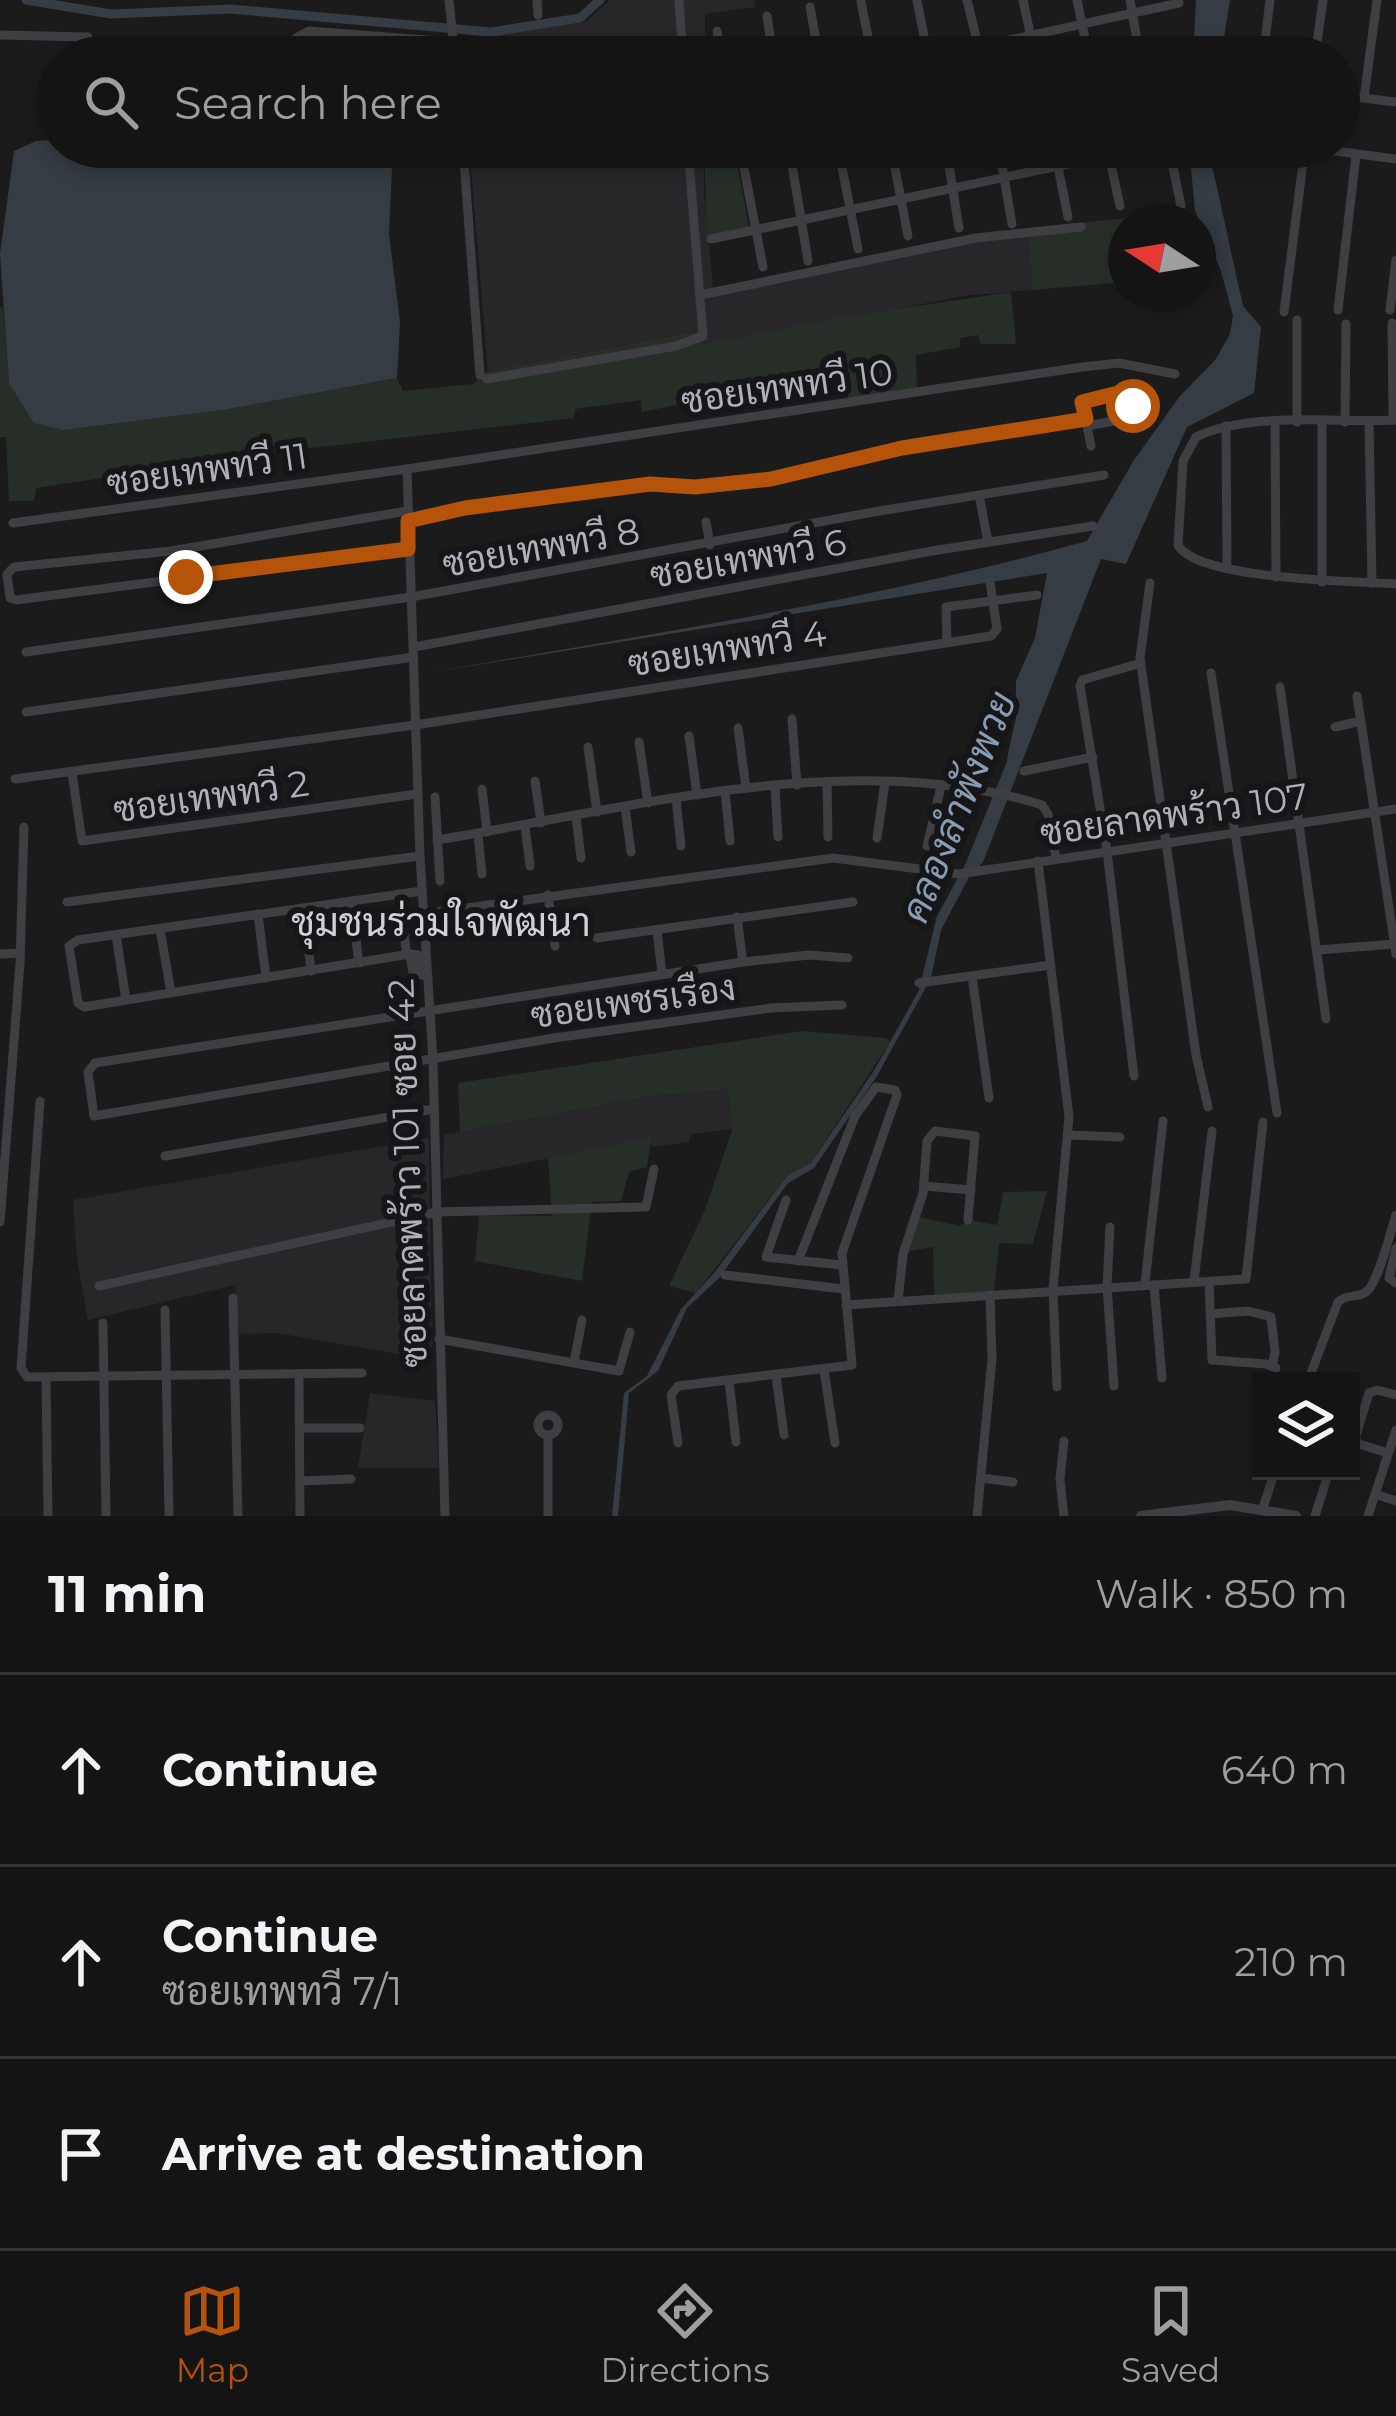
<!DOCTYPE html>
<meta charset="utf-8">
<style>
body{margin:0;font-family:Montserrat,Sarabun,sans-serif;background:#1d1d1e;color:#f1f3f6}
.controls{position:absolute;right:36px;bottom:36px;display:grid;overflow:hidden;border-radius:0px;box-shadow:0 6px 18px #0003}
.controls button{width:108px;height:108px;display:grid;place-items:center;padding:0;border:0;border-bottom:3px solid #333334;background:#141415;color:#f1f3f6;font:60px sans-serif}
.compass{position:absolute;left:1108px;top:204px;width:108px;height:108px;border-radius:50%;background:#141415;box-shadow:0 6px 18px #0003;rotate:282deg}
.stop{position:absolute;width:36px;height:36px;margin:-27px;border:9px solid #b45309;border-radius:50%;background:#fff}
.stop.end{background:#b45309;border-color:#fff;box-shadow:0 3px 12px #0008}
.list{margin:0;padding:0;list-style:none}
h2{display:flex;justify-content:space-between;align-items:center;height:156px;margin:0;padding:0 48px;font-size:51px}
h2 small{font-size:39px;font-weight:400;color:#9d9ea0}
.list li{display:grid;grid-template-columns:78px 1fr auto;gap:36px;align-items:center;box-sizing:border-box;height:192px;padding:0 48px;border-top:3px solid #333334}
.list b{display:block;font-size:45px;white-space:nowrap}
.list p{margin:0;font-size:39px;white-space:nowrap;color:#9d9ea0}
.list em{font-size:39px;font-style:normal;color:#9d9ea0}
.icon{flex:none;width:66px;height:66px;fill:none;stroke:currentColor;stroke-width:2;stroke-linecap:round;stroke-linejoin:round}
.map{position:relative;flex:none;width:1396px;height:1516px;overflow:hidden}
.search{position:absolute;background:#141415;box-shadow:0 6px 18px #0003;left:36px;right:36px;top:36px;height:132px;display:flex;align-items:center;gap:30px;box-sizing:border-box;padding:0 42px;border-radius:66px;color:#9d9ea0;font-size:45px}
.sheet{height:732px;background:#141415}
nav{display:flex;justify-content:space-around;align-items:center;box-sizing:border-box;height:168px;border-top:3px solid #333334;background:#141415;font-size:33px;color:#9d9ea0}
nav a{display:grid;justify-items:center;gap:6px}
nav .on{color:#b45309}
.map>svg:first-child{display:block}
</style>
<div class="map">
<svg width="1396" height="1516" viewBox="0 0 1396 1516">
<rect width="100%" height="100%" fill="#1b1b1c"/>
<g fill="#272729">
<polygon points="610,0 755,0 755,7 705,14 705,57 461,57 459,37 586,22"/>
<polygon points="469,147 704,147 704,194 713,288 977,233 1028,228 1032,290 970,295 700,346 697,331 488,371"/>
<polygon points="728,1089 733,1129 691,1134 689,1142 652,1147 651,1138 443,1179 444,1135 646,1097"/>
<polygon points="429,1138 432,1360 277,1333 239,1334 235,1285 88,1320 77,1259 73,1200"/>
<polygon points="370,1393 435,1401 439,1468 358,1468"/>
</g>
<g fill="#272e28">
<polygon points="704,147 734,147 749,227 707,236"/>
<polygon points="1188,212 1193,222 1126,222 1126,282 1032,290 1028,228"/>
<polygon points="1011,292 1016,344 980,344 978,335 960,338 960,347 916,355 917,389 848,399 844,372 820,374 820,368 700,390 701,400 642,412 641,400 575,409 574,418 268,453 36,488 34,501 9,501 6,437 0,437 0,307 3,307 9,383 64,430 223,410 397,378 403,391 473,384 488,371 698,331 701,345 842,317"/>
<polygon points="802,1031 886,1038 890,1042 811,1163 787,1176 696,1293 669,1286 705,1210 732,1130 728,1089 646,1097 460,1132 458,1083"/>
<polygon points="652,1137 647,1167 629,1172 621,1201 592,1202 582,1281 475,1261 479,1215 552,1216 548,1158"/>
<polygon points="1047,1191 1033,1244 999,1243 994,1292 934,1295 933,1247 909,1251 918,1217 960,1226 968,1220 997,1225 1003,1192"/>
</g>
<g fill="#363c44">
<polygon points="1196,0 1230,0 1221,57 1193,57"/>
<polygon points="54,140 57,147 393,147 389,234 400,322 397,378 223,410 64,430 34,423 9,383 4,312 0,254 14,151 36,141"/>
<path d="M1189,147H1208L1243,306L1261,327L1254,393L1187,427L1126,564L1101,559L983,862L969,877L941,930L931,978L877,1076L814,1168L788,1183L719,1278L687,1308L658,1371L629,1393L618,1516H612L624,1393L647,1376L681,1309L714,1273L787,1176L811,1163L875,1069L919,990L937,916L965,865L1006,764L1016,717V681L1035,638L1047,573L427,673C648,634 871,601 1087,541L1134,460L1180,396L1216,359L1230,334L1233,316L1221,271L1195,211Z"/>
</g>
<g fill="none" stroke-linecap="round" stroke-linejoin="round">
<polyline stroke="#363c44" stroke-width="9" points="26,0 111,14 230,9 491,32 580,18 600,0"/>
<g stroke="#3e3e43" stroke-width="9">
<polyline points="449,0 455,57"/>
<polyline points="537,0 538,15"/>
<polyline points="679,0 683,57"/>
<polyline points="917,0 928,57"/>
<polyline points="967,0 981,57"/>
<polyline points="1023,0 1035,57"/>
<polyline points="1077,0 1089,57"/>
<polyline points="1130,0 1140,57"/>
<polyline points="861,2 872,57"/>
<polyline points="810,7 819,57"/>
<polyline points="767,16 773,57"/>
<polyline points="717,31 722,57"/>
<polyline points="0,35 88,37"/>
<polyline points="296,38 309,31 453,42"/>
<polyline points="931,57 1179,3"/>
<polyline points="1263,57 1270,0"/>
<polyline points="1315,57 1323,0"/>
<polyline points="1339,95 1396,102"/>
<polyline points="1364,98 1377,0"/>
<polyline points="463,147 480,375"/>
<polyline points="740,147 763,267"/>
<polyline points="789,147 808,261"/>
<polyline points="838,147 858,249"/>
<polyline points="891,147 908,236"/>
<polyline points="946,147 959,228"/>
<polyline points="999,147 1012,224"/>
<polyline points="1054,147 1068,217"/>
<polyline points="1107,147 1120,206"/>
<polyline points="1169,147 1181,206"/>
<polyline points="1305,147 1396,159"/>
<polyline points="711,239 1149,147"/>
<polyline points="700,295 976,238 1081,227"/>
<polyline points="1338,310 1356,155"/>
<polyline points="1390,310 1396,260"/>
<polyline points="1284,312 1305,147"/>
<polyline points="1392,323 1393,420"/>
<polyline points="487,379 676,346 703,336 688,147"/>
<path d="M1396,420C1336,423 1249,411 1196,437L1183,461L1178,545C1197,580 1355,581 1396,584"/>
<polyline points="1369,421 1372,583"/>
<polyline points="1297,422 1297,320"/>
<polyline points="1322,422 1322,582"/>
<polyline points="1345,422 1346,324"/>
<polyline points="1275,423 1276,577"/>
<polyline points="1087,426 1119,420"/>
<polyline points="1226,426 1227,568"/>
<polyline points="1091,446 1082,402 1114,394 1133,407"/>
<polyline points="407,469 420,856 433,1060 445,1516"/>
<polyline points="979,495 988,542"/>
<polyline points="407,511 171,551 14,567 7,574 10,598 16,600 408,549"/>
<polyline points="408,521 465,508 650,485 695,487 771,479 902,448 1086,419"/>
<polyline points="706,522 710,545"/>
<polyline points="13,523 407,469 1082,367 1119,363 1175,374"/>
<polyline points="1150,583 1140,658 1196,1055 1208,1107"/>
<polyline points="947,642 946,607 1037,595"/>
<polyline points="414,647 932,551 1093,526"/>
<polyline points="26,652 411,597 879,511 1104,475"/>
<polyline points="1211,673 1277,1113"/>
<polyline points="1280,687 1326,1019"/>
<polyline points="1357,696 1396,954"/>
<polyline points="26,712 414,657"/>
<polyline points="792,719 797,785"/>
<polyline points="1335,727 1361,721"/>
<polyline points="738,728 746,788"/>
<polyline points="689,736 697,795"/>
<polyline points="639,742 648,803"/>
<polyline points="588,747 597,812"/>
<polyline points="1024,771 1093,757"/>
<polyline points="72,773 82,841 417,794"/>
<polyline points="15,779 415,725 991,636 997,629 990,582"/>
<polyline points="535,781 541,823"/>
<polyline points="827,783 828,837"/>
<polyline points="775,786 778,837"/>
<polyline points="482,789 487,832"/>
<polyline points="725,791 730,841"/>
<polyline points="435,797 440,881"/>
<polyline points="676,798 681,846"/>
<polyline points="625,807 631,852"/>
<polyline points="576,816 581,858"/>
<polyline points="525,826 530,866"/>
<polyline points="478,834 482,874"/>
<polyline points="877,838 885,782"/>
<path d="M437,840C627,809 853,746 1042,805L1048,814L1056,858"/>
<polyline points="927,846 941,786"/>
<polyline points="1038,861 1069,1117 1053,1289 1057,1387"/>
<polyline points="422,891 78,940 69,946 78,1003 84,1007 410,954 418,955 421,967 426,968"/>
<polyline points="398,894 407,955"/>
<polyline points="548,895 555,946"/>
<polyline points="351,901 359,963"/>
<polyline points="67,902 420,856"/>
<polyline points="304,908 311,971"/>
<polyline points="258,914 266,978"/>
<polyline points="423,914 833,858 959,874 1396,809"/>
<polyline points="737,917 743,962"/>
<polyline points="160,929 171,993"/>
<polyline points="657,930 662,974"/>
<polyline points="116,935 126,1000"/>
<polyline points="597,938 853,902"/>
<polyline points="1317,950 1395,944"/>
<polyline points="0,954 20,953"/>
<polyline points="410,955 413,973 428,976"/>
<polyline points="972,976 989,1098"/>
<polyline points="919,983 1051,965"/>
<polyline points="842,1005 771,1008 554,1038 94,1116 88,1072 95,1063 743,962 809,955 848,958"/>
<polyline points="1134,1076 1107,851 1080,686 1082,680 1141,663"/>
<polyline points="40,1101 21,1368 27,1377 362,1373"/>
<polyline points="1068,1135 1120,1137"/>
<polyline points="165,1156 434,1109"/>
<polyline points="924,1186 971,1190"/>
<polyline points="786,1200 766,1257 842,1265"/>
<polyline points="0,1222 20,963 24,827"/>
<polyline points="1110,1227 1107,1286 1114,1386"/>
<polyline points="1396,1248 1389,1278 1396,1283"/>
<polyline points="725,1275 843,1289"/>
<polyline points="1194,1281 1212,1131"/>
<polyline points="1209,1282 1212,1360 1266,1364 1276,1368"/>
<polyline points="1145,1283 1163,1121"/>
<polyline points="1154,1285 1162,1378"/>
<polyline points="99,1286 437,1212 646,1207 654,1169"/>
<polyline points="233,1298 238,1516"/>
<polyline points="898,1301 903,1254 923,1193 927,1141 935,1131 975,1136 968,1220"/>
<polyline points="846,1305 1246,1279 1263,1122"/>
<polyline points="165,1310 169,1516"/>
<polyline points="1211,1314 1248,1311 1271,1317 1275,1352 1272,1366"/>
<polyline points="103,1323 106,1516"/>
<polyline points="439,1339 619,1371 630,1332"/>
<polyline points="574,1362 582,1320"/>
<polyline points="824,1370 835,1443"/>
<polyline points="299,1374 300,1516"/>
<polyline points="776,1376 784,1435"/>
<polyline points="46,1378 48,1516"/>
<polyline points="729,1381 736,1442"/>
<path d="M1308,1381L1338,1302C1348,1293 1356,1299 1366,1292C1378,1284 1391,1230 1396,1215"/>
<circle cx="548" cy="1425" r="10"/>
<polyline points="300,1428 360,1428"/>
<polyline points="678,1443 671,1395 678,1386 852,1365 842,1253 897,1095 895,1090 876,1087 855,1116 798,1261"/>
<polyline points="1388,1453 1359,1444 1355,1439 1369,1393 1377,1390 1396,1395"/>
<polyline points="981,1478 1013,1482"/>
<polyline points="300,1481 351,1479"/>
<polyline points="1375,1494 1396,1501"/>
<polyline points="1263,1508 1275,1471"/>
<polyline points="548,1516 548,1435"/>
<polyline points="977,1516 992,1359 990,1295"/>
<polyline points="1064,1516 1060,1479 1064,1441"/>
<polyline points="1315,1516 1329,1471"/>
<polyline points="1368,1516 1396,1430"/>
</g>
<polyline stroke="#3e3e43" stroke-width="10" points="1141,1516 1230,1505 1296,1516"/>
</g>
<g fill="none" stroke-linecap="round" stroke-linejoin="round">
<polyline stroke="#b45309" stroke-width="15" points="186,577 408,549 408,521 465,508 650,484 695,487 771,479 902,448 1086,419 1082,402 1114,394 1133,406"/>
</g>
<g text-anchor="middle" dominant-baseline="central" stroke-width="12" stroke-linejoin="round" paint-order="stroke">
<g font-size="36" fill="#afb1ba" stroke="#161618">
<text transform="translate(787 386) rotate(-8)">ซอยเทพทวี 10</text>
<text transform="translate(207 469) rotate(-8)">ซอยเทพทวี 11</text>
<text transform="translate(541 547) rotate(-10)">ซอยเทพทวี 8</text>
<text transform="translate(748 558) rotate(-10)">ซอยเทพทวี 6</text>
<text transform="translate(727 648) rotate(-9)">ซอยเทพทวี 4</text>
<text transform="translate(211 796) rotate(-8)">ซอยเทพทวี 2</text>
<text transform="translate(1174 814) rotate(-8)">ซอยลาดพร้าว 107</text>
<text transform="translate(633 1001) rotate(-8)">ซอยเพชรเรือง</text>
<text transform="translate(407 1173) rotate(-92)">ซอยลาดพร้าว 101 ซอย 42</text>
</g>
<g font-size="39" font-style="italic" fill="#8a9cb1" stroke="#161618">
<text transform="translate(958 807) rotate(-68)">คลองลำพังพวย</text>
</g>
<g font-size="39" fill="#cfd1d7" stroke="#161618">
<text x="441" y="922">ชุมชนร่วมใจพัฒนา</text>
</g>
</g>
</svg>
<div class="controls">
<button><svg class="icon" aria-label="layers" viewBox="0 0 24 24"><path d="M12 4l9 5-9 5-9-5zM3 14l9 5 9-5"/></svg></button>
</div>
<svg class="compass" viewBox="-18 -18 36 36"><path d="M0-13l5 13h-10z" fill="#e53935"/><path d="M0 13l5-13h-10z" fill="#9d9ea0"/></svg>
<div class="stop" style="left:1133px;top:406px"></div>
<div class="stop end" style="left:186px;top:577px"></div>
<div class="search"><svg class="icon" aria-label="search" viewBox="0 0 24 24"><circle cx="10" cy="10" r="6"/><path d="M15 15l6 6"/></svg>Search here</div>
</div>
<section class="sheet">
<h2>11 min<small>Walk · 850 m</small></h2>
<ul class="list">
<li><svg class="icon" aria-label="ahead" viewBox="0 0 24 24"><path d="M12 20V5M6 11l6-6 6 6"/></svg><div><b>Continue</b></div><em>640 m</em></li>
<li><svg class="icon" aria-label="ahead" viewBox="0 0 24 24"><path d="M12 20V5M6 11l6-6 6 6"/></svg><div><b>Continue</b><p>ซอยเทพทวี 7/1</p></div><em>210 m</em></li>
<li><svg class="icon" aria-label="arrive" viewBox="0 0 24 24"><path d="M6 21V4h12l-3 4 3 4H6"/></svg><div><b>Arrive at destination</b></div></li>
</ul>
</section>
<nav>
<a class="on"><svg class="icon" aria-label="map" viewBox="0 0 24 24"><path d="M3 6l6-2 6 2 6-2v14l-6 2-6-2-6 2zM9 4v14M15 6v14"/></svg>Map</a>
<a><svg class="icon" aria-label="directions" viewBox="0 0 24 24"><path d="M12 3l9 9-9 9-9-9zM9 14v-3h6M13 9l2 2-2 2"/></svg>Directions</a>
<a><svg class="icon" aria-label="saved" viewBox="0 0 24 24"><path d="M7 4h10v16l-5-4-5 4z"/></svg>Saved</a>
</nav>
